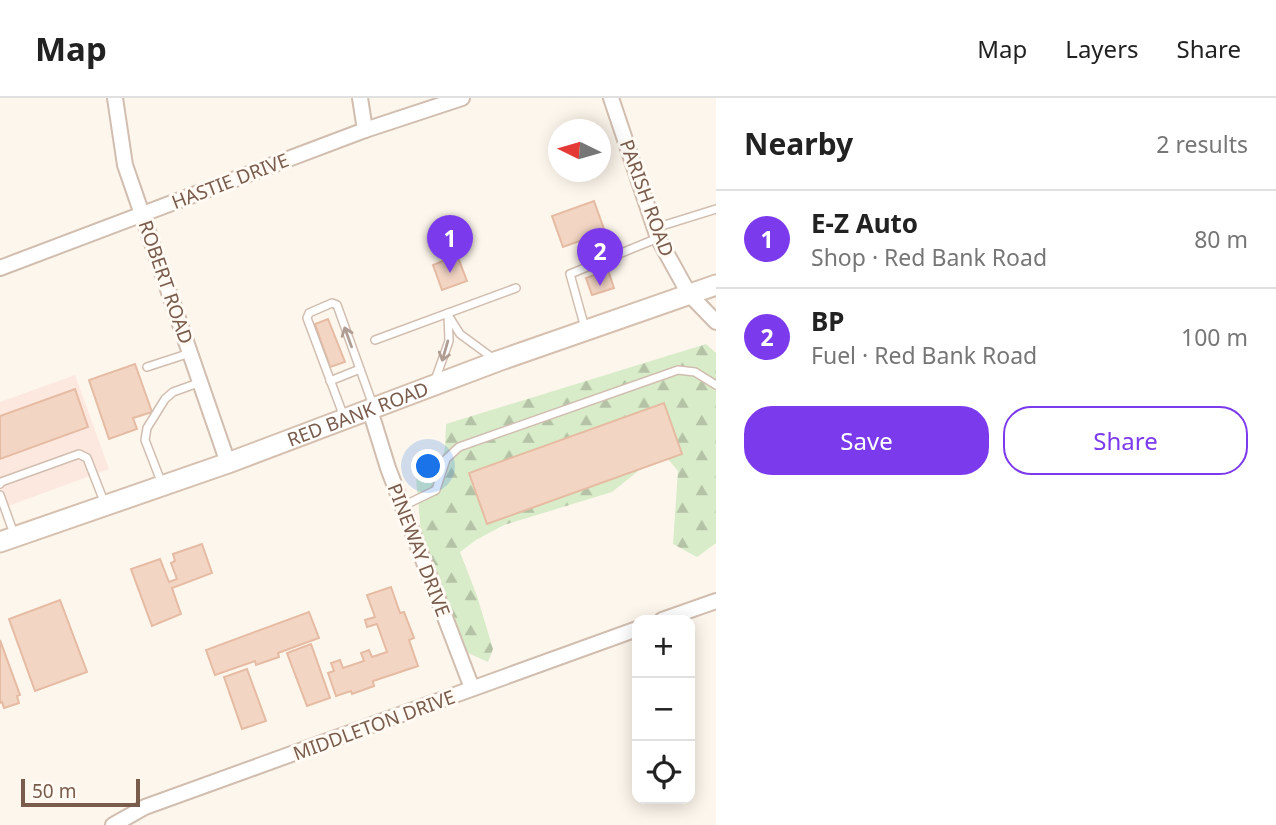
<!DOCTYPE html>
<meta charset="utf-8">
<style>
body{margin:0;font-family:"Noto Sans",sans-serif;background:#f2f2f2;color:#222}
.controls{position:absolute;right:21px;bottom:21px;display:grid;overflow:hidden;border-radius:14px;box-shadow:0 4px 18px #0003}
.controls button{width:63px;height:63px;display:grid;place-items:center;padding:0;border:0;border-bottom:2px solid #e0e0e0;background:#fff;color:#222;font:35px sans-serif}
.compass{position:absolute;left:548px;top:21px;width:63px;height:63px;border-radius:50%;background:#fff;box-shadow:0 4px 18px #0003;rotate:275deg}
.scale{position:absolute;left:21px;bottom:18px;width:119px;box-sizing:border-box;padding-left:7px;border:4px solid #7a5c4d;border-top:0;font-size:19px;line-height:24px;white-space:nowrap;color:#7a5c4d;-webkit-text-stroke:5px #fffaf3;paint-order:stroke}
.you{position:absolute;left:429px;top:369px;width:24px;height:24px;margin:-18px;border:5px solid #fff;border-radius:50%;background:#1a73e8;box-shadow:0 0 0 10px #1a73e833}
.badge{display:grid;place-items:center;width:46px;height:46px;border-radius:50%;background:#7c3aed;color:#fff;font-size:23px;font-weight:700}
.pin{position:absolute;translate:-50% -58px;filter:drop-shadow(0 2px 4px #0008)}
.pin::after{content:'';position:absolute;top:37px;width:24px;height:21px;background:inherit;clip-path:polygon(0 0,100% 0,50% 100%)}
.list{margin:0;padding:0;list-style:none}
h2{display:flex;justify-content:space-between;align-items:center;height:91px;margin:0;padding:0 28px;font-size:30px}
h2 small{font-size:23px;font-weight:400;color:#767676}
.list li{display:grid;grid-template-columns:46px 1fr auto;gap:21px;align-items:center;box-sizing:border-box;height:98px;padding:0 28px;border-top:2px solid #e0e0e0}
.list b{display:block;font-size:26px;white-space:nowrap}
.list p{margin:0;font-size:23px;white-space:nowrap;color:#767676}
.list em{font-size:23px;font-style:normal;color:#767676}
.actions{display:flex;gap:14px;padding:21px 28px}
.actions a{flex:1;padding:16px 0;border:2px solid #7c3aed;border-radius:28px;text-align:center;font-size:24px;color:#7c3aed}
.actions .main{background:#7c3aed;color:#fff}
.icon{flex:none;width:38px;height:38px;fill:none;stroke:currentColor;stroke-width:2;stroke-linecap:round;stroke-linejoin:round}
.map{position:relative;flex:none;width:716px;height:727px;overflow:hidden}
header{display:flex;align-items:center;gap:42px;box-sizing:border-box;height:98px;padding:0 35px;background:#fff;border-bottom:2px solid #e0e0e0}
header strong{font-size:33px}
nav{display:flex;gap:38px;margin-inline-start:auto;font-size:24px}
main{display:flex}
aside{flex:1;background:#fff}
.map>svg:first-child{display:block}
</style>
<header>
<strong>Map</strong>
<nav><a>Map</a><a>Layers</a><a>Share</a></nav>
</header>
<main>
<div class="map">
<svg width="716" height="727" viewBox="0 0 716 727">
<defs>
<pattern id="forest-firs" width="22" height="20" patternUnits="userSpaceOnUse" patternTransform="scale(1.75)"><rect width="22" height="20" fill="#d8ecc9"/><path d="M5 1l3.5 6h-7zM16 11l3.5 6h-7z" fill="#b4c2a5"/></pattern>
</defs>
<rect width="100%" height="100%" fill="#fdf6ec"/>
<polygon fill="#fde8e0" points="75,277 109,371 0,411 0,304"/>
<polygon fill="url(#forest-firs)" points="706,246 716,255 716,445 697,459 673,446 678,373 662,354 612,394 504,427 476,442 460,454 477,498 493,551 488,564 468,555 422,445 416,381 440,369 445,350 446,326"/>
<g fill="#f3d5c3" stroke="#e6bba3" stroke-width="2">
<polygon points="594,103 605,134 563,149 552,118"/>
<polygon points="457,157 467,183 442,192 433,167"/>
<polygon points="608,172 614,190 592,197 586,180"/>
<polygon points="328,221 345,264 330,269 315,226"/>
<polygon points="135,266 152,314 133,320 137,331 109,341 89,282"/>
<polygon points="75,291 88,329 0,361 0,318"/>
<polygon points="664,305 682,356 487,426 469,375"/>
<polygon points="202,446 212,475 172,490 181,516 152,528 131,471 160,461 169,484 177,481 171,465 175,463 173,456"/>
<polygon points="391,489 400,515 404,514 414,540 409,542 418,568 373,583 374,588 352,596 351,593 336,598 328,575 334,573 331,565 340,562 343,570 364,563 361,555 369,552 372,559 387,554 377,526 367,529 365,522 375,519 367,497"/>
<polygon points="60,502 87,574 35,593 9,521"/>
<polygon points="309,514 319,540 278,555 279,559 256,567 255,563 215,577 206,552"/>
<polygon points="0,542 20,597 17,598 19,605 4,610 2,604 0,605"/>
<polygon points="311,546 330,600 307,608 287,555"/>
<polygon points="247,571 266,623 242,631 224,579"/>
</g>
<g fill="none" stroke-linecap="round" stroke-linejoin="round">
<g stroke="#d1beb0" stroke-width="10">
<g id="lane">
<polyline points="655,130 716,111"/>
<polyline points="448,217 460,236 494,261"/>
<polyline points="585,230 570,176 658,140"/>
<polyline points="375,242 516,190"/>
<polyline points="147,269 190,255"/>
<polyline points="435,282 449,243 448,215"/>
<polyline points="330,283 360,271"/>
<polyline points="344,319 307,220 309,215 332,205 337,207 374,310"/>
<polyline points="0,386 1,384 79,356 87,360 105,406"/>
<polyline points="162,386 145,342 147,330 165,301 173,294 201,284"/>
<polyline points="0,397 14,436"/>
<polyline points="403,408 436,392 446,361 459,349 678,272 695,274 716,287"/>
</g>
</g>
<g stroke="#d1beb0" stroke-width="18">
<g id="street">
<polyline points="115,0 125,67 228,365"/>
<polyline points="360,0 365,32"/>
<polyline points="611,0 658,140 689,196 716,224"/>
<polyline points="0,170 365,32 462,0"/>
<polyline points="370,312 388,370 472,590"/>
<polyline points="662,522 716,503"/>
<polyline points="113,727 145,709 637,531"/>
</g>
</g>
<g stroke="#d6c0b0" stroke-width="23">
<g id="secondary">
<path id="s1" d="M0,444L228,365L498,263L716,187"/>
</g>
</g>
<use href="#lane" stroke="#fff" stroke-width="7"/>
<use href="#street" stroke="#fff" stroke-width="14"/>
<use href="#secondary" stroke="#fff" stroke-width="19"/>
</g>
<defs><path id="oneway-shaft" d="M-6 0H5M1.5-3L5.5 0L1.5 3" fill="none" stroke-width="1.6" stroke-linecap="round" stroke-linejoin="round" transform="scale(1.75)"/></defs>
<g stroke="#af9d94">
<use href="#oneway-shaft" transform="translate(348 239) rotate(-110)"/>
<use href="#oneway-shaft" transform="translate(445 253) rotate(106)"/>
</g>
<g text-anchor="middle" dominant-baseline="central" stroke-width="6" stroke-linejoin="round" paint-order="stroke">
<g font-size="19" fill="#7a5c4d" stroke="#fffaf3">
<text transform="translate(230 83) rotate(-21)">HASTIE DRIVE</text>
<text transform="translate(647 100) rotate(70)">PARISH ROAD</text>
<text transform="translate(166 184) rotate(71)">ROBERT ROAD</text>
<text stroke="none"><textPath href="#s1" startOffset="380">RED BANK ROAD</textPath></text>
<text transform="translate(419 452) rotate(69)">PINEWAY DRIVE</text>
<text transform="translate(374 627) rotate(-20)">MIDDLETON DRIVE</text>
</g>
</g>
</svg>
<div class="controls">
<button>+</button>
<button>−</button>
<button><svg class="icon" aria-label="locate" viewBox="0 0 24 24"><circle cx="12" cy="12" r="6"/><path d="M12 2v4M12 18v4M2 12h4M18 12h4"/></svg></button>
</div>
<svg class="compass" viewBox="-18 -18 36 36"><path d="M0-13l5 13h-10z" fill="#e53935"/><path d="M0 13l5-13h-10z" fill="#767676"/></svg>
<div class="scale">50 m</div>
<div class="you"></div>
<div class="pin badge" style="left:450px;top:175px">1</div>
<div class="pin badge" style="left:600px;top:188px">2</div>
</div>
<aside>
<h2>Nearby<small>2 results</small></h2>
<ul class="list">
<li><span class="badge">1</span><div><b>E-Z Auto</b><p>Shop · Red Bank Road</p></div><em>80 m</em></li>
<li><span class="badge">2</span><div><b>BP</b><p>Fuel · Red Bank Road</p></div><em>100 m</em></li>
</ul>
<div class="actions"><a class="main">Save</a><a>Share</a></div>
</aside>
</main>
